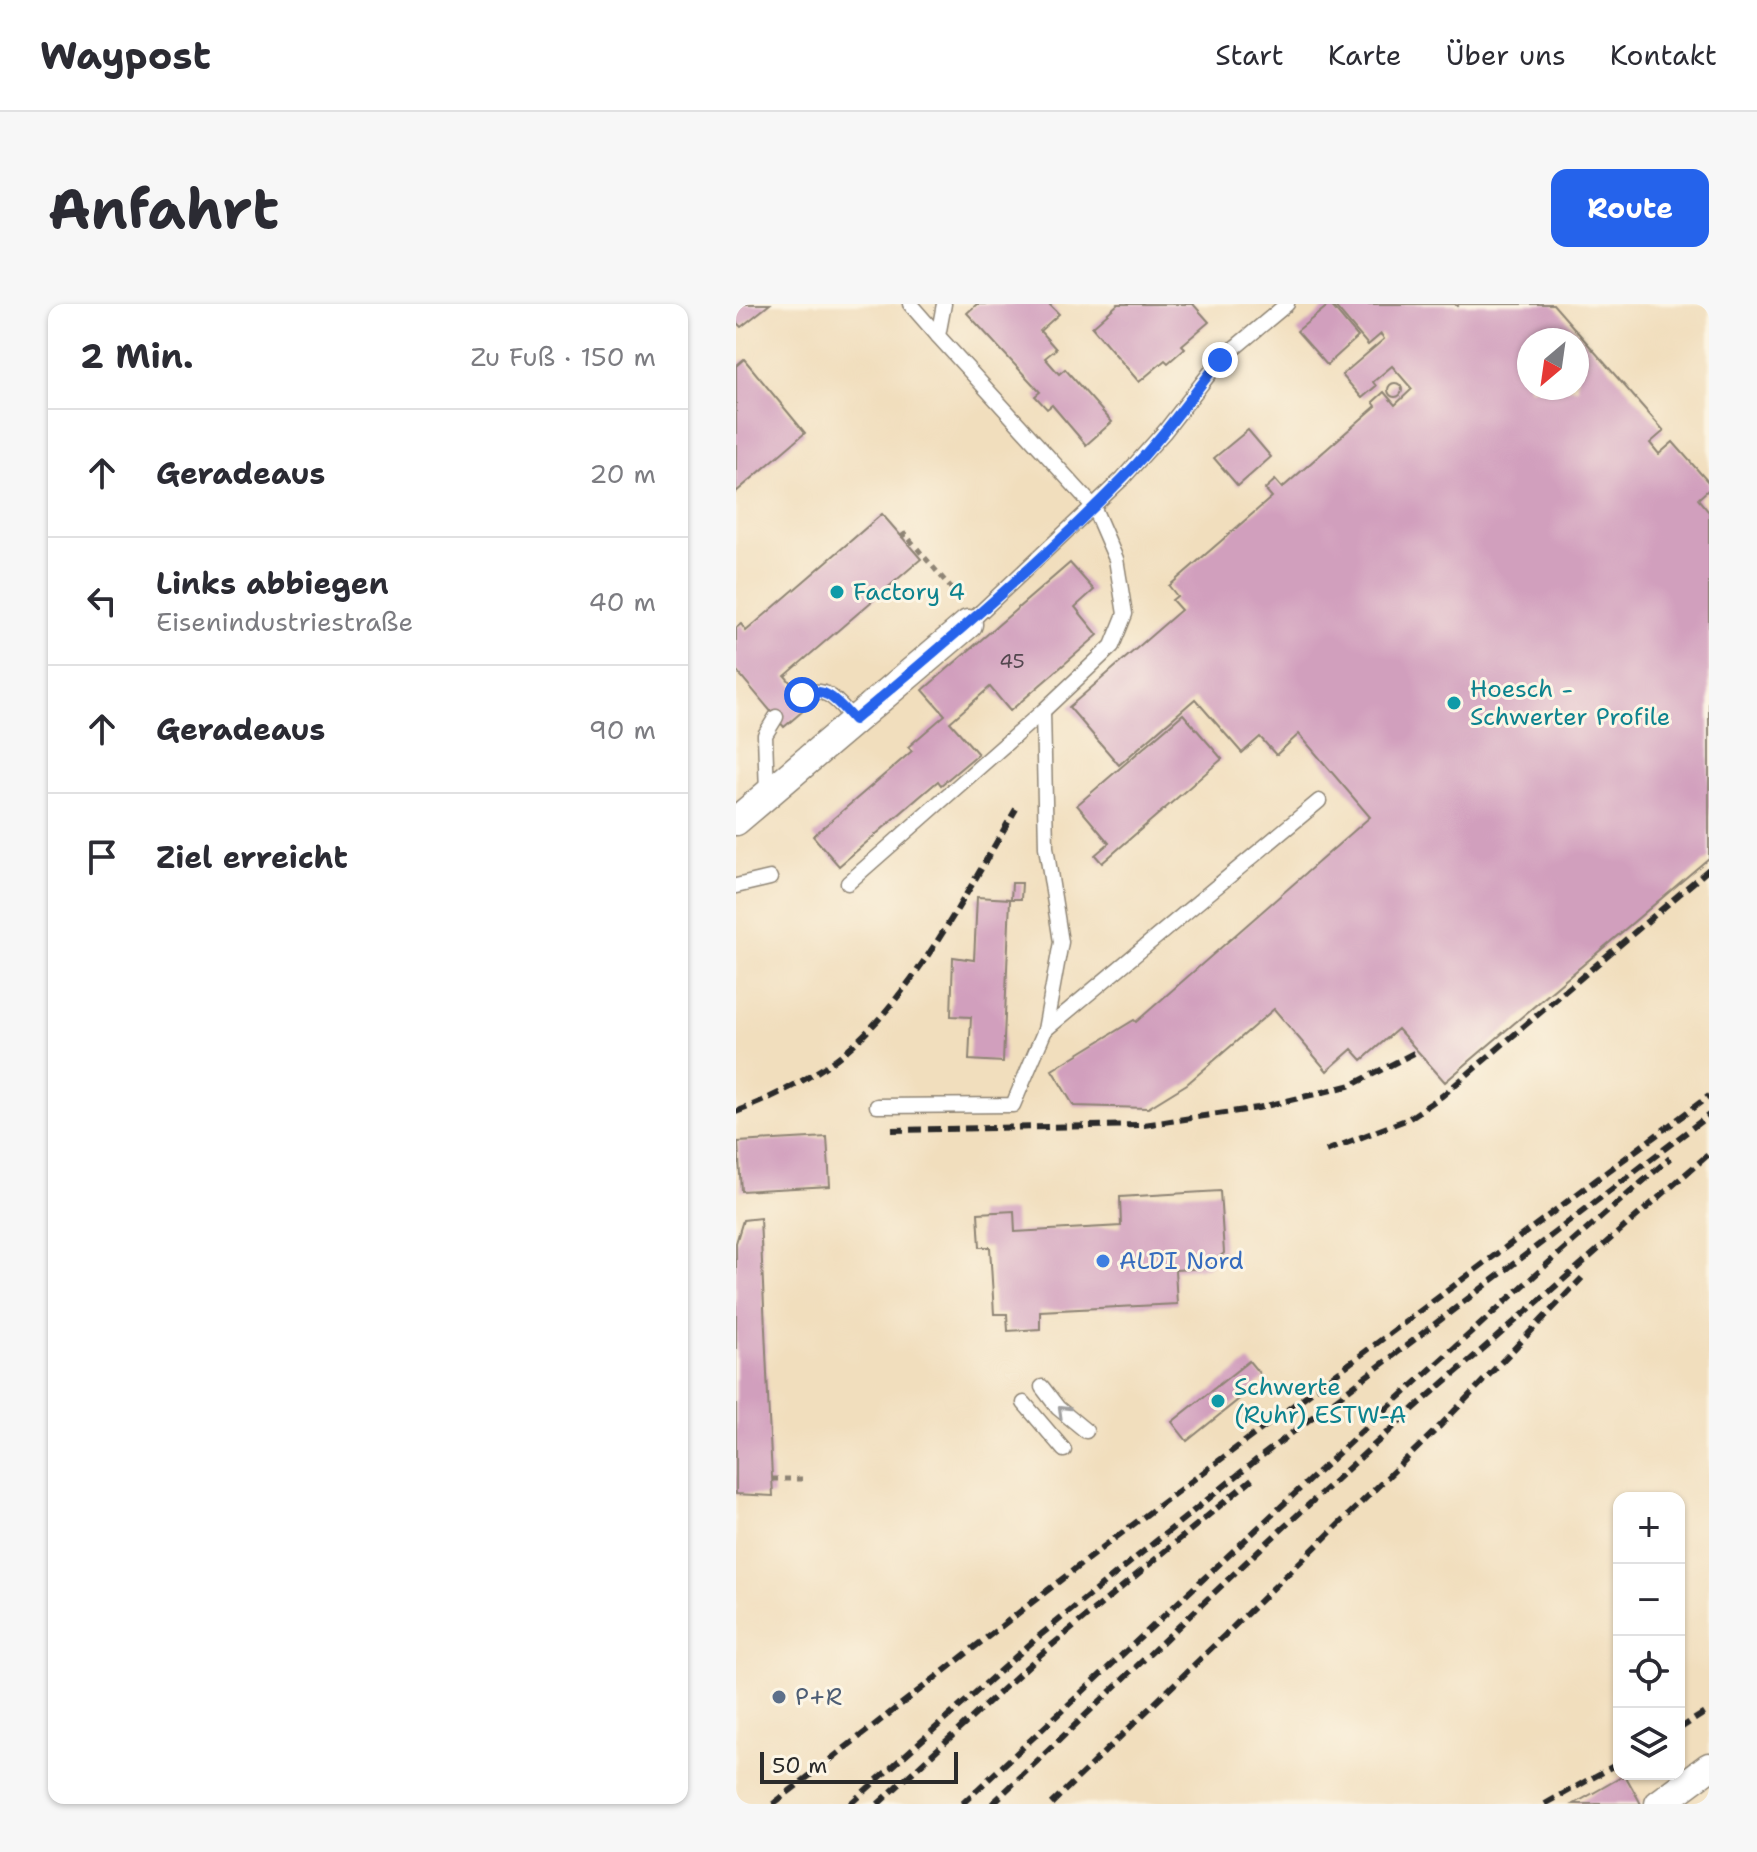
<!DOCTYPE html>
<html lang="de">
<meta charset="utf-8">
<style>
body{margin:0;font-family:"Shantell Sans",sans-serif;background:#f7f7f7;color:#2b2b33}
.controls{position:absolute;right:24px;bottom:24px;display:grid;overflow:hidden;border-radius:16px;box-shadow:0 2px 6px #0004}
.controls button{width:72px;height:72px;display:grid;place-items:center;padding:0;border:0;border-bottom:2px solid #e1e1e2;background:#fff;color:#2b2b33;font:40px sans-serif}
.compass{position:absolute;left:781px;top:24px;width:72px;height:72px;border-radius:50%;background:#fff;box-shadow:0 2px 6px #0004;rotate:209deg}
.scale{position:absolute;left:24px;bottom:20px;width:198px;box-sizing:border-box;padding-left:8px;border:4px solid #2b2b2b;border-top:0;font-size:22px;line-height:28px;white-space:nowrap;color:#2b2b2b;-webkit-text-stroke:6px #fcf5e5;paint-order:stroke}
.stop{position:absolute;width:24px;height:24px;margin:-18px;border:6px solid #2563eb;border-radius:50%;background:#fff}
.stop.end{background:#2563eb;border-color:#fff;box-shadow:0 2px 8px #0008}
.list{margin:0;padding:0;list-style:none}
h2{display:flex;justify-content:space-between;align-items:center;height:104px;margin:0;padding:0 32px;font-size:34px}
h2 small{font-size:26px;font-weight:400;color:#7c7c81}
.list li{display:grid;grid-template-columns:52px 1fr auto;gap:24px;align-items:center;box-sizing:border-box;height:128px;padding:0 32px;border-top:2px solid #e1e1e2}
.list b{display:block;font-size:30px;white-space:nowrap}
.list p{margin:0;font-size:26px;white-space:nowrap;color:#7c7c81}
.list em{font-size:26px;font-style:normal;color:#7c7c81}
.icon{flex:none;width:44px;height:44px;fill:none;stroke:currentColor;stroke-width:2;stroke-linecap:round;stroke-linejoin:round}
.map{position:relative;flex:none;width:973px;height:1500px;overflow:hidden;border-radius:16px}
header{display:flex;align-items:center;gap:48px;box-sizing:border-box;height:112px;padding:0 40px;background:#fff;border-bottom:2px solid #e1e1e2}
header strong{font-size:38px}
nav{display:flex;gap:44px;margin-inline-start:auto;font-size:28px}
.intro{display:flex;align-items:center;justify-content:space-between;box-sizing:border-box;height:192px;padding:0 48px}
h1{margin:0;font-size:56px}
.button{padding:20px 36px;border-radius:16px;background:#2563eb;color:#fff;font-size:28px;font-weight:700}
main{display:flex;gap:48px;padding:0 48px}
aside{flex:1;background:#fff;border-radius:16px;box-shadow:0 2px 6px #0004}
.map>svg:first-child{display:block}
</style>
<header>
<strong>Waypost</strong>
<nav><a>Start</a><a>Karte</a><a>Über uns</a><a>Kontakt</a></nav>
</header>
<div class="intro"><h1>Anfahrt</h1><a class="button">Route</a></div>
<main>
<aside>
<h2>2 Min.<small>Zu Fuß · 150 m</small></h2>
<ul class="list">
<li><svg class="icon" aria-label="ahead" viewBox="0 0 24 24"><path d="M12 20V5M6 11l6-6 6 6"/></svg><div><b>Geradeaus</b></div><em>20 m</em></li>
<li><svg class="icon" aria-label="left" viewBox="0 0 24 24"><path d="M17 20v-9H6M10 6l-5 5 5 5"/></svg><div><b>Links abbiegen</b><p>Eisenindustriestraße</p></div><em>40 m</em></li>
<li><svg class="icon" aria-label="ahead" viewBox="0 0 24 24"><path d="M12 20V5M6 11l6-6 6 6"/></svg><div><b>Geradeaus</b></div><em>90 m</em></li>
<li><svg class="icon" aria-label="arrive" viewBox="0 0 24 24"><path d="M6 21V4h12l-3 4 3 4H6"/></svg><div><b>Ziel erreicht</b></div></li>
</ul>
</aside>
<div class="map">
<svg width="973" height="1500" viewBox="0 0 973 1500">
<rect width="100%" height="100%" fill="#fcf5e5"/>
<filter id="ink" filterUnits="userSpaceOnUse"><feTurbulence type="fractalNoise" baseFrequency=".0125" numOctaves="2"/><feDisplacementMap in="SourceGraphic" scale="16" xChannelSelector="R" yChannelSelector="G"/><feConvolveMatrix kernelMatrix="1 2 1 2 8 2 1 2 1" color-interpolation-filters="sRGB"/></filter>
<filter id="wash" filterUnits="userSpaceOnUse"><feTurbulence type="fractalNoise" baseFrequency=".006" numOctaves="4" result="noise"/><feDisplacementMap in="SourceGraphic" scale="32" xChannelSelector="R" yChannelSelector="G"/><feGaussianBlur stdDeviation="1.8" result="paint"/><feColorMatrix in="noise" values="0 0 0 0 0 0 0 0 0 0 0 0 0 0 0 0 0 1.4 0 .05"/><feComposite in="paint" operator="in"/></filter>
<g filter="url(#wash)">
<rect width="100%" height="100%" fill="#f1debd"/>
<g id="blocks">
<g fill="#d19fbd" fill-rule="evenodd">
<polygon points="0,0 34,0 5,23 0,18"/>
<polygon points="241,0 313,0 323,10 304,27 320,45 309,54 323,70 329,65 376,118 350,141 316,101 311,105 299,92 304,88 231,9"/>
<polygon points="382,0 457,0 473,18 446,41 449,44 432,59 429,56 403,78 356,23"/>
<polygon points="594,0 622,33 591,61 561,27"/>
<path d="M597,0H719L721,2L723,0H817L928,127L914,139L923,150L937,138L973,179V185L962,195L973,208V554L709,778L662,725L626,756L616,745L591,767L538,705L451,780L412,804L338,802L316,766L398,716L400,718L634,513L563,430L540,451L524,433L506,449L459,395L383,461L333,403L445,306L436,296L441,292L433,282L536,193L529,185L539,176L546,184L640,102L637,98L648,88L659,101L676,85L656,62L637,78L640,82L626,94L606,71L648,35L645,30L632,41ZM793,36H841V84H793Z"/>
<polygon points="8,55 69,129 0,188 0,62"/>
<circle cx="659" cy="86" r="7"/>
<polygon points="512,126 535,153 502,182 478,154"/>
<polygon points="146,210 185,255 49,372 74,401 48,423 0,366 0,324 5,320 10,327"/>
<polygon points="334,259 358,286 339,303 362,331 274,407 254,383 214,418 242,450 205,481 202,477 103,562 77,532 176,447 172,443 209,411 187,386"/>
<polygon points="447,410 486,455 366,559 359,551 373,539 341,501"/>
<polygon points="276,579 286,579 285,595 275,595"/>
<polygon points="241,593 274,595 267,758 233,756 235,713 215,712 217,653 238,656"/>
<polygon points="91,833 94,882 5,887 2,838"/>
<polygon points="484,887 488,949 471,964 439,966 441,1000 304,1007 304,1025 272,1027 271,1010 258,1010 254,943 244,943 242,909 278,907 279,928 385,922 384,893"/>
<polygon points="24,914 33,1114 37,1192 0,1190 0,939 7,916"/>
<polygon points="513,1057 528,1075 451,1137 436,1118"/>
<polygon points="889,1471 905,1500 838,1500"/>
</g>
</g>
</g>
<g filter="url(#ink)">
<use href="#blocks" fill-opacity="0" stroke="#8e8474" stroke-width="2"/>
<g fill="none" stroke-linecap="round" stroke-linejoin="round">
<g stroke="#8e8474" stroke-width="17">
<g id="service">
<polyline points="174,0 202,32"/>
<polyline points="232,320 387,174 429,127 484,56 551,0"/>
<path d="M66,391C92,380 102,399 118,416"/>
<polyline points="31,489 29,431 40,413"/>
<polyline points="112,579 307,407 376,342 389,310 380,255 357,202 202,32 208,0"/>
<polyline points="0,582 34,574"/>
<polyline points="309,726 583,497"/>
<polyline points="141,802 277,801 309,726 325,638 310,543 307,407"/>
<polyline points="306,1083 322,1104 350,1127"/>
<polyline points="288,1099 328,1146"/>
</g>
</g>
<g stroke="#8e8474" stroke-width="31">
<g id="minor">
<polyline points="0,517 232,320"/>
<polyline points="923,1500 973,1463"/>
</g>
</g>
<g stroke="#8e8474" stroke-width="5" stroke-dasharray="6 6" stroke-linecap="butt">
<polyline points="165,233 169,230 226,297"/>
<polyline points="36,1175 72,1175"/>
</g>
<use href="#service" stroke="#fff" stroke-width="14"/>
<use href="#minor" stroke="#fff" stroke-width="28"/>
<g stroke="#2b2b2b" stroke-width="6" stroke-dasharray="12 6" stroke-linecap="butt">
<path d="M0,808C32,795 64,780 93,760C171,706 231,587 280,505"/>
<polyline points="156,826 408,821 522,804 616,781 678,749"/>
<polyline points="590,847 672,815 706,792 973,565"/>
<polyline points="943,1425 973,1406"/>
<polyline points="37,1500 371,1240 973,792"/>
<polyline points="114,1500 302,1333 519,1157 973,811"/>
<polyline points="142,1500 304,1351 516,1175"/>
<polyline points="226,1500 626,1127 819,953 934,854"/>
<polyline points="256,1500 523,1246 683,1100 973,850"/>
<polyline points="315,1500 704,1122 846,974"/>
<polyline points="809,1500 883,1459"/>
</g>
</g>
<defs><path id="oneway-chevron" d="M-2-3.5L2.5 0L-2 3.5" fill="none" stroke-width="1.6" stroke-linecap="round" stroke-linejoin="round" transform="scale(2)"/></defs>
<use stroke="#a0a0a0" href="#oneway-chevron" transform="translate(327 1107) rotate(-136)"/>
</g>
<g fill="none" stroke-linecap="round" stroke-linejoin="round" filter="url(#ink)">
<path stroke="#2563eb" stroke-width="10" d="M66,391C90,380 103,400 118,416C210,339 303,260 387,174C423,138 453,96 484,56"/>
</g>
<g fill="#0f9aa8" stroke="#fcf5e5" stroke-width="3">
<circle cx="101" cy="288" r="8"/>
<circle cx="718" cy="399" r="8"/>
<circle cx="482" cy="1097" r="8"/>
</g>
<circle fill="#3f7fe0" stroke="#fcf5e5" stroke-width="3" cx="367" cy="957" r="8"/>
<circle fill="#5c6f8a" stroke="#fcf5e5" stroke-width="3" cx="43" cy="1393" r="8"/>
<g text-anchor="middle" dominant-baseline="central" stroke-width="6" stroke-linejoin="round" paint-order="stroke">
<g font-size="20" fill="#544850">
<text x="276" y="357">45</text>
</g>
<g font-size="24" fill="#0d838f" stroke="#fcf5e5" text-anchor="start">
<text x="117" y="288">Factory 4</text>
<text x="734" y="385">Hoesch -<tspan x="734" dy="28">Schwerter Profile</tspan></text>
<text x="498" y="1083">Schwerte<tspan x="498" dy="28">(Ruhr) ESTW-A</tspan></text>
</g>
<g font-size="24" fill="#366cbe" stroke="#fcf5e5" text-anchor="start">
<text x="383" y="957">ALDI Nord</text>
</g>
<g font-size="24" fill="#4e5e75" stroke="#fcf5e5" text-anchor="start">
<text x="59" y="1393">P+R</text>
</g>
</g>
</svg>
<div class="controls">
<button>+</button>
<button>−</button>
<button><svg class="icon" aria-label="locate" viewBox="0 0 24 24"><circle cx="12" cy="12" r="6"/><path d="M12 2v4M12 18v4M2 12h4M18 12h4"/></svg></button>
<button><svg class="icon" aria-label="layers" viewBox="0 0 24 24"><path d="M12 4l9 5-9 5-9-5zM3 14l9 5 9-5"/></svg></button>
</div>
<svg class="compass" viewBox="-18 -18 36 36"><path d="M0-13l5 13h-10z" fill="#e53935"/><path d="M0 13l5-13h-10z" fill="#7c7c81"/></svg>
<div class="scale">50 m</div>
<div class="stop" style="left:66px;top:391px"></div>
<div class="stop end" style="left:484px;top:56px"></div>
</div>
</main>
